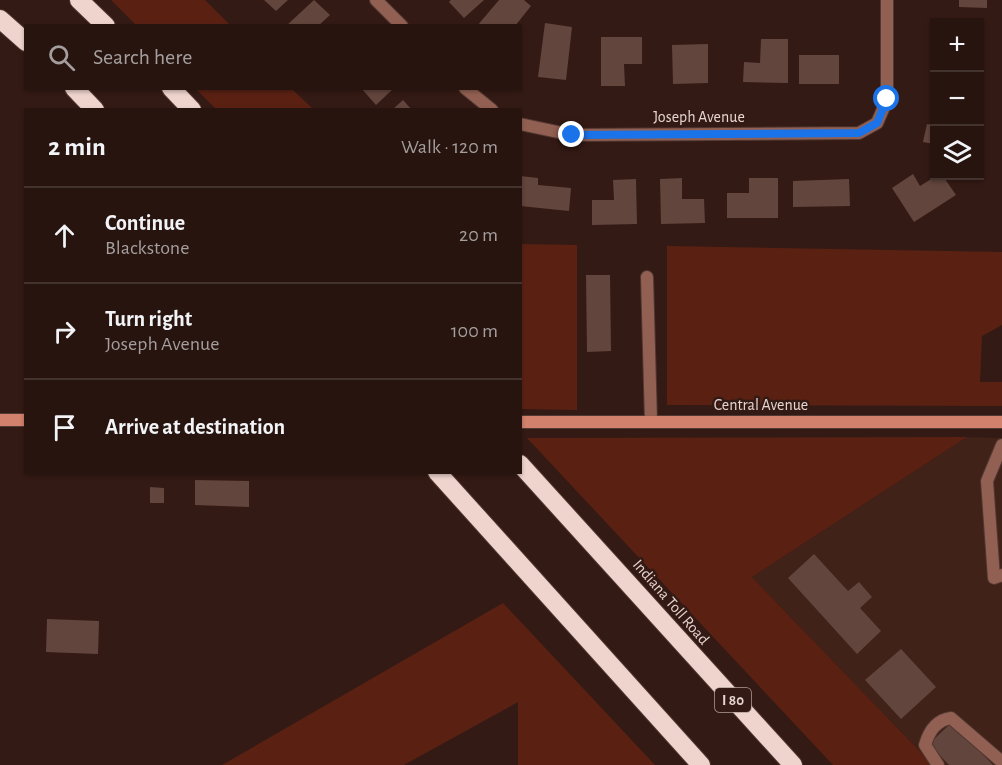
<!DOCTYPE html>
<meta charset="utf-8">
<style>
body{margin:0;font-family:"Alegreya Sans",sans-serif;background:#2f1d18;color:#f1f3f6}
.controls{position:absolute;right:18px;top:18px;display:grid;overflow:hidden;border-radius:0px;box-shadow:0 2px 4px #0004}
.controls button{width:54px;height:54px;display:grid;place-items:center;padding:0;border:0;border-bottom:2px solid #43332f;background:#27140f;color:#f1f3f6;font:30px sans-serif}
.stop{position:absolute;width:18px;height:18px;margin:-14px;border:4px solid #1a73e8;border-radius:50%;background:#fff}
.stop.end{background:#1a73e8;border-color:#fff;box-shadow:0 2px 6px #0008}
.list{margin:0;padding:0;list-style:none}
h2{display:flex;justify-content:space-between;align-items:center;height:78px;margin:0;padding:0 24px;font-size:26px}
h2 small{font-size:20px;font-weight:400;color:#a49e9e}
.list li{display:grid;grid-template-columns:39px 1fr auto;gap:18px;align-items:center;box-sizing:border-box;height:96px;padding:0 24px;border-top:2px solid #43332f}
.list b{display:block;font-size:22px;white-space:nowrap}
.list p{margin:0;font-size:20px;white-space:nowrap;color:#a49e9e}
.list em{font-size:20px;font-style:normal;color:#a49e9e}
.icon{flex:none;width:33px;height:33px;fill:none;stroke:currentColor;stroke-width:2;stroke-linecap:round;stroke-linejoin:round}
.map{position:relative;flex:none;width:1002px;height:765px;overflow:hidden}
.search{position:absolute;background:#27140f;box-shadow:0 2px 4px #0004;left:24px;top:24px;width:498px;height:66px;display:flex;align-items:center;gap:15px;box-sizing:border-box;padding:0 21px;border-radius:0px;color:#a49e9e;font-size:22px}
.panel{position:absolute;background:#27140f;box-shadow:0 2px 4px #0004;left:24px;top:108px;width:498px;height:366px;border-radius:0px}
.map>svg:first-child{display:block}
</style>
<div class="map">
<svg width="1002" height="765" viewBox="0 0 1002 765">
<rect width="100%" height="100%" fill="#341a14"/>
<polygon fill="#402219" points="967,437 1002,438 1002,765 933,765 752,577"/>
<g fill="#5a2113">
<polygon points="111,0 205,0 230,25 136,25"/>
<polygon points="196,89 292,89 313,109 216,109"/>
<polygon points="521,244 577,245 577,410 521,409"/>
<polygon points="667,246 1002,252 1002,325 982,336 980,382 1002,382 1002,406 667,405"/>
<polygon points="967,437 752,577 933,765 833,765 527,438"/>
<polygon points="503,603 655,765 518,765 518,702 404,765 222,765"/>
</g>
<g fill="#62453d">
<polygon points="264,0 288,0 276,11"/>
<polygon points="314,0 330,15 318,26 286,26"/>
<polygon points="451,0 484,0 464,18 449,2"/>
<polygon points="499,0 524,0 531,6 515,26 477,26"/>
<polygon points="959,0 987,0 987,8 959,7"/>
<polygon points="545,23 572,27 566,80 538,77"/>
<polygon points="601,37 642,37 642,64 624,64 625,86 601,86"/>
<polygon points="761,39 788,39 788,83 743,82 744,62 760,63"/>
<polygon points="708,44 708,83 673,84 672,45"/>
<rect x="799" y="55" width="40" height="29"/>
<polygon points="361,88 394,88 376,105"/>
<polygon points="403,100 412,110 392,110"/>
<polygon points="927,124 934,125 934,144 923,142"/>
<polygon points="913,174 920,186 936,176 943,176 956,195 914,222 892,188"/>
<polygon points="520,176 538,178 538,185 571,188 569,211 520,206"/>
<polygon points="682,178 682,199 704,199 705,223 661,224 660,179"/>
<polygon points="749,178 778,178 778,218 727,218 727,193 749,193"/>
<polygon points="636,179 637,224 592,225 592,200 614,200 613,180"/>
<polygon points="849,179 850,206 793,207 793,181"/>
<polygon points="586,275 610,275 611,351 587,352"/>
<polygon points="195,480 249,481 249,507 195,505"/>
<polygon points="150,487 164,488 164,503 150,503"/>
<polygon points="814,554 848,591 859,582 872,597 860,608 881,631 857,654 788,578"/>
<polygon points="47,619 99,621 98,654 46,652"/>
<polygon points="901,649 936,687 901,719 865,680"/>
<polygon points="952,722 993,765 949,765 929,744"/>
</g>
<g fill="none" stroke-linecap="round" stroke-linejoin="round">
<g stroke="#513832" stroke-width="14">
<g id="lane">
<polyline points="647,277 651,422"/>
<polyline points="1002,445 987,481 994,578 1002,575"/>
<path d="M938,765L925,745C929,731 936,720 951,718L1002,762"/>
</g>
</g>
<g stroke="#513832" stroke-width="14">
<g id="street">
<polyline points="376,0 402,26"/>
<polyline points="465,88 492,110"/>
<polyline points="520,124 572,135 859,133 877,123 887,100 887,0"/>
</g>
</g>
<g stroke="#513832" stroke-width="14">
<g id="secondary">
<polyline points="0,420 26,420"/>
<polyline points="520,422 1002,422"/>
</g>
</g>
<g stroke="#513832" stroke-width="20">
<g id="highway">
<polyline points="79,0 106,26"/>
<polyline points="0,19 26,42"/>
<polyline points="74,88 95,110"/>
<polyline points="171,88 192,110"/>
<polyline points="520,464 793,765"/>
<polyline points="437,472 701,765"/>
</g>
</g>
<use href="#lane" stroke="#926052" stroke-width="12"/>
<use href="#street" stroke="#926052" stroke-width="12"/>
<use href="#secondary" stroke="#d2826c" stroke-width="12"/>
<use href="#highway" stroke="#eed4cc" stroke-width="18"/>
</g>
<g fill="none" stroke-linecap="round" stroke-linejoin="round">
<polyline stroke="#1a73e8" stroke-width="8" points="572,135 859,133 877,123 887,99"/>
</g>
<g text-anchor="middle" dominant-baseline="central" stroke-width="5" stroke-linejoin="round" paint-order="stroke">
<rect fill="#341a14" stroke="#b19d98" stroke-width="1.5" x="715" y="688" width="36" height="24" rx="4.5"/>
<g font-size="15" font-weight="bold" fill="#e7d5d1">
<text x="733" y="700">I 80</text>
</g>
<g font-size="16" fill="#e7d5d1" stroke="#341a14">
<text x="699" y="117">Joseph Avenue</text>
<text x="761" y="405">Central Avenue</text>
<text transform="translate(671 602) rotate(49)">Indiana Toll Road</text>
</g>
</g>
</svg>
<div class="controls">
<button>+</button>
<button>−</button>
<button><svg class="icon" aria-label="layers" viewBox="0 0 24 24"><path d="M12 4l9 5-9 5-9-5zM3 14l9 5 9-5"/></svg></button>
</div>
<div class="stop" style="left:887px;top:99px"></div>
<div class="stop end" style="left:572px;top:135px"></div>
<div class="search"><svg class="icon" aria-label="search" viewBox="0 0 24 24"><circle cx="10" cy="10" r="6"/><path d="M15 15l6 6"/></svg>Search here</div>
<section class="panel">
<h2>2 min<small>Walk · 120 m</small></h2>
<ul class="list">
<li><svg class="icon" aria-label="ahead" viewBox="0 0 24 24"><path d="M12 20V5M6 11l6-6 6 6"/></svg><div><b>Continue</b><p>Blackstone</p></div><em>20 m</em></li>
<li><svg class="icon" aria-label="right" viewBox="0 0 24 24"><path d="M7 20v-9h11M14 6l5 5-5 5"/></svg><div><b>Turn right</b><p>Joseph Avenue</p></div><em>100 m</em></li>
<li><svg class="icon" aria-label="arrive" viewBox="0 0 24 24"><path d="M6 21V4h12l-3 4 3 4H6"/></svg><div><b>Arrive at destination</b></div></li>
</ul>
</section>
</div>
